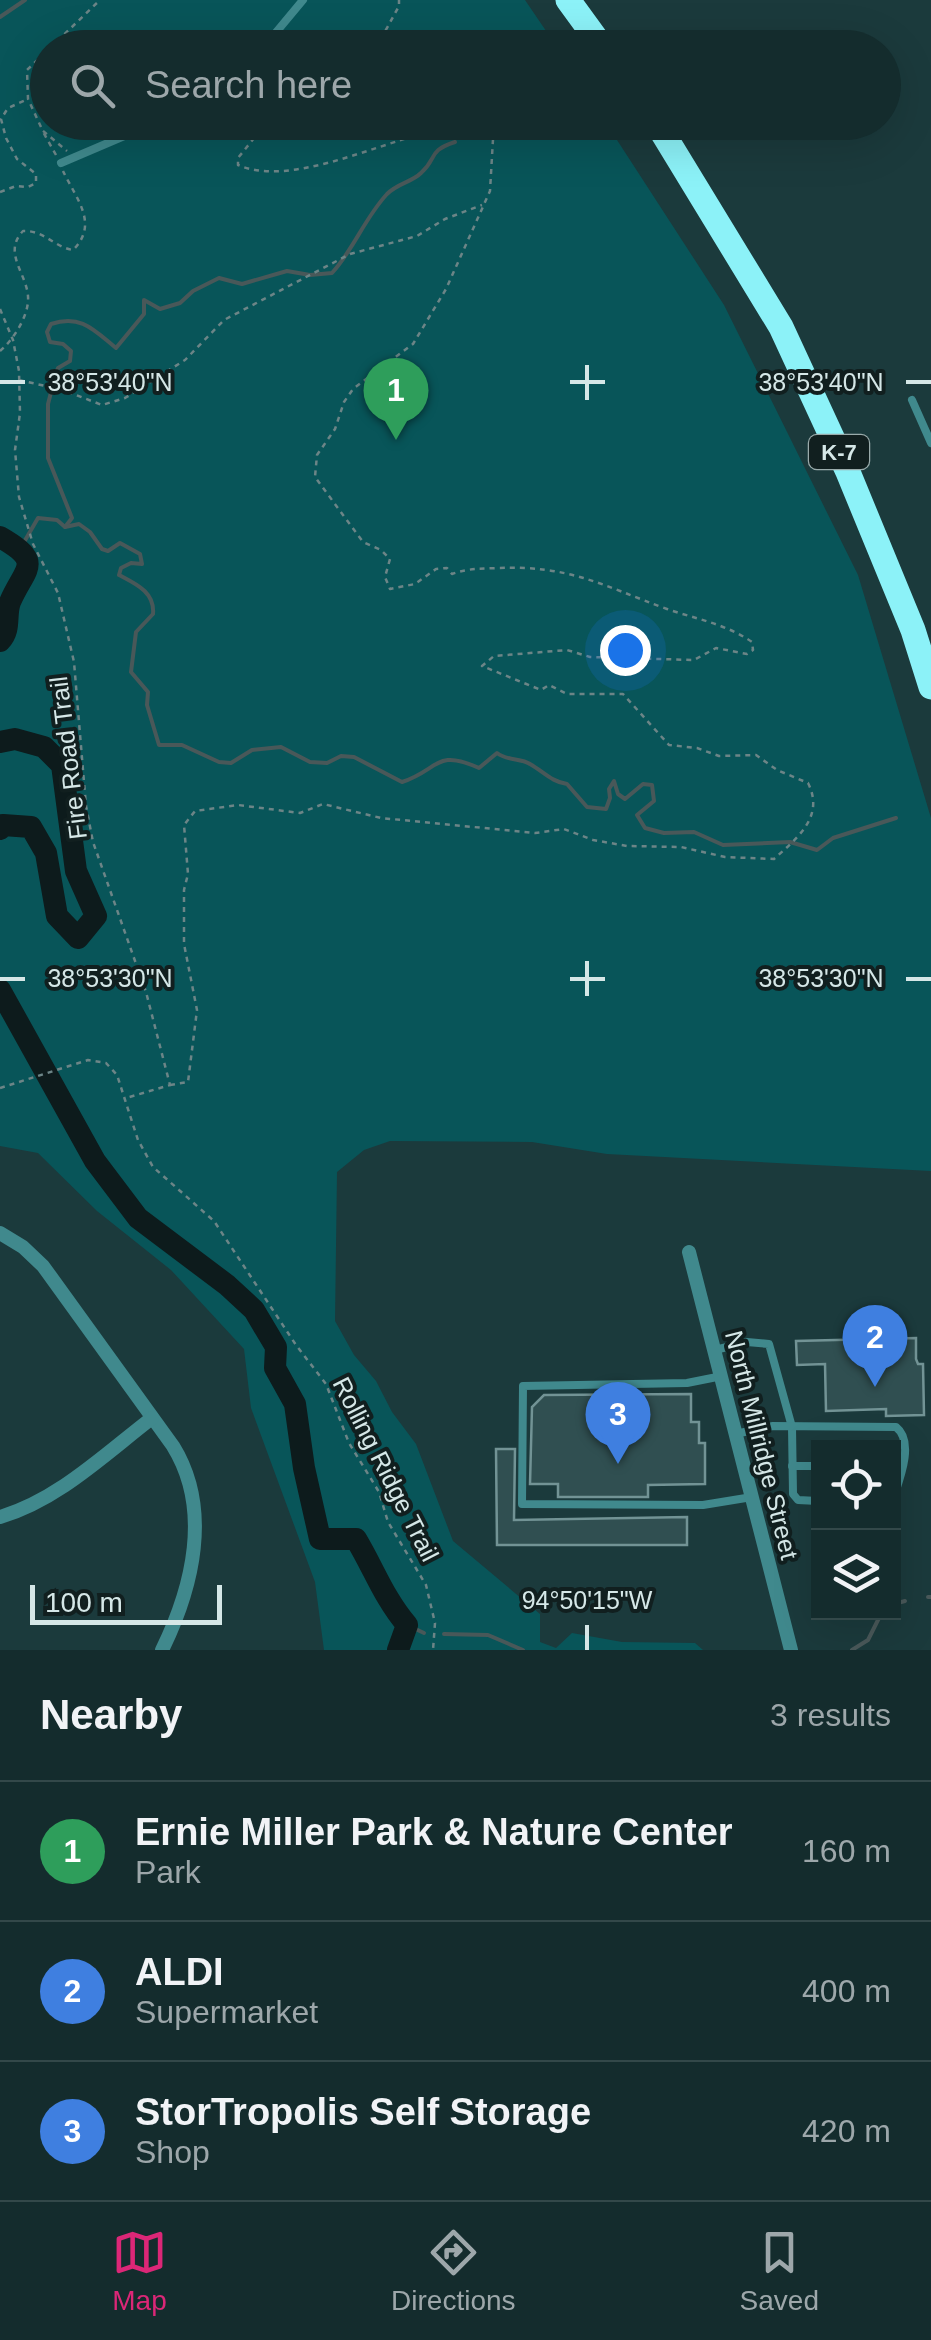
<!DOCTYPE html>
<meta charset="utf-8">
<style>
body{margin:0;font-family:Helvetica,sans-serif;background:#1d3435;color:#f1f3f6}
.controls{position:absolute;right:30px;bottom:30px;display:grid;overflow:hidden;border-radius:0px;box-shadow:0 10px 40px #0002}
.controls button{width:90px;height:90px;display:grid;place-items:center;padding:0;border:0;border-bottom:2px solid #334849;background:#142c2d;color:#f1f3f6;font:50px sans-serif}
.scale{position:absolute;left:30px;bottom:25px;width:192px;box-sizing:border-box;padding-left:10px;border:5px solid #d5e7e7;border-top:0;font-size:28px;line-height:35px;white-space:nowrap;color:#d5e7e7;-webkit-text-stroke:8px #111f1f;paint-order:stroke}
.you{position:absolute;left:625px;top:650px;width:35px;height:35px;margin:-25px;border:8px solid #fff;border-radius:50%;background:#1a73e8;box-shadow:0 0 0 15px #1a73e833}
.badge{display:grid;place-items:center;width:65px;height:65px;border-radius:50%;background:#db2777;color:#fff;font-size:32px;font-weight:700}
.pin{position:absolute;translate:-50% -82px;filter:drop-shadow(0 2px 5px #0008)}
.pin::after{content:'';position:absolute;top:52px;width:35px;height:30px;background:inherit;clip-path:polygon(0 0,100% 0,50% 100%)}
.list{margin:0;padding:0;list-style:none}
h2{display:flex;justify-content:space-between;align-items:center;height:130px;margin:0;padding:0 40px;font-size:42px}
h2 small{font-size:32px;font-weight:400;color:#9da7aa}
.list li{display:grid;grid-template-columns:65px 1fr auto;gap:30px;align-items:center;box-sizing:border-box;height:140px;padding:0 40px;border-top:2px solid #334849}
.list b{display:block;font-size:38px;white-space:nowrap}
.list p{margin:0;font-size:32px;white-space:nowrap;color:#9da7aa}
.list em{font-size:32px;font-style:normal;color:#9da7aa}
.icon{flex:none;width:55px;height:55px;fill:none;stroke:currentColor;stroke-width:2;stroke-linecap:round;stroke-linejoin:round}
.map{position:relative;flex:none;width:931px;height:1650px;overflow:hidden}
.search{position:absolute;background:#142c2d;box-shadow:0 10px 40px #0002;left:30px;right:30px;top:30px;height:110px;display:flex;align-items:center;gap:25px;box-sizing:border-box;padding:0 35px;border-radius:55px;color:#9da7aa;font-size:38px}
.sheet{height:550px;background:#142c2d}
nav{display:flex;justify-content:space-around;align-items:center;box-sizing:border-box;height:140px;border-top:2px solid #334849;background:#142c2d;font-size:28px;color:#9da7aa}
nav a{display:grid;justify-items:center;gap:5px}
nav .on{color:#db2777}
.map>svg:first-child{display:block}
</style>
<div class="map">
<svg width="931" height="1650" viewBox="0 0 931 1650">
<rect width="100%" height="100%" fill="#1b3a3c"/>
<polygon fill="#085559" points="0,0 525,0 557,47 48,48 48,122 606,123 724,305 858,575 931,818 931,1171 607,1154 532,1142 390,1141 364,1150 337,1172 335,1321 354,1355 376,1381 392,1412 416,1444 453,1541 540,1614 540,1642 556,1648 572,1633 622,1642 695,1643 703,1650 324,1650 315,1582 251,1408 244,1349 171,1270 97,1211 38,1153 0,1146"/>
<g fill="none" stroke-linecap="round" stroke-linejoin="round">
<g stroke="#495859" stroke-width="4">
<polyline points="0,17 25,0"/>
<path d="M65,527L72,518L48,458V404L56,373L58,368L70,361L71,351L63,344L50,342L47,332L51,324C81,314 94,330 116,348L144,314V300L160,309L180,303L193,291L219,278L242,284L287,271L310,275L332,273C354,249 364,219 387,194C398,183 412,182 421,173C438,158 427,151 455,142"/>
<path d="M20,549L38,518L57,520L65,527L79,524L90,532L102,549L108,551L120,543L140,554L142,564L131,563L121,568L119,575C136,584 155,592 153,614L136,632L131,672L148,692L147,705L159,745H182L219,762L231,763L252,750L281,747L310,762L327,763L341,756L354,757L402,782C439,770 435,748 479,768L497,753C507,761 521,758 530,764C544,772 552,782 567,784L587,807L606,809L610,798L609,789L614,781L618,794L625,799L643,784L652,785L654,801L637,815L645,828L664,833L694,832L723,845L790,842L817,850L833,838L896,818"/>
<polyline points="928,1597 931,1597"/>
<polyline points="894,1604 905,1601"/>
<polyline points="407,1625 424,1633"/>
<polyline points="444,1634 488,1635 523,1650"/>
<polyline points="852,1650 868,1640 882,1612"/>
</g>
<g stroke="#0d1b1c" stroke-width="22">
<path d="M0,537C45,563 25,567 10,602C5,615 11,630 0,641"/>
<polyline points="0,742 15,739 44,747 62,765 76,871 96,916 78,938 57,916 46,853 31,827 3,825 0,829"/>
<path d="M0,990L95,1161L138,1218L227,1285L254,1310L276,1347L275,1368L295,1404L304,1468L320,1539H356C374,1569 384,1598 407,1625L398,1650"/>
</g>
</g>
<g fill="#304f51" stroke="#729395" stroke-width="2.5">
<polygon points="916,1338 916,1359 918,1364 923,1364 924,1415 886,1416 886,1409 826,1411 825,1364 797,1365 796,1341"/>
<polygon points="691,1394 691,1422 699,1422 699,1443 705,1443 705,1484 648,1485 648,1497 558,1497 558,1484 530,1484 532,1407 544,1395"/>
<polygon points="496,1449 515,1449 514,1520 687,1517 687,1545 497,1545"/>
</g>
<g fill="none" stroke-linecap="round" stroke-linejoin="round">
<g stroke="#6c8587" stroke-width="2.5" stroke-dasharray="5 5" stroke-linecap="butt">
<polyline points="50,48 100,0"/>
<polyline points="376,48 399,6 399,0"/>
<path d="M267,122L238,158V165C287,187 373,146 422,134L430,122"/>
<polyline points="41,127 28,99 27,70 48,50"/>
<polyline points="56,155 42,130 67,151"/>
<polyline points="0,192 16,186 28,187 36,183 36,174 17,159 6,138 1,119 8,108 28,99"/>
<polyline points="0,309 13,340 19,371 20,413 15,450 19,497 33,544 58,593 74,662 86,806 93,842 146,992 170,1085 126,1098"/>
<path d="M0,351C12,341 27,319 28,301C30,276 1,254 23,231C44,230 54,247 73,250C99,224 77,200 63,171"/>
<polyline points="19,380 63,390 102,405 125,398 185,360 224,320 350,254 417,236 445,219 482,205"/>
<path d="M170,1085L188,1082L197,1010L184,944V890L188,874L184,825L195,811L238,805L300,813L323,804L381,818L535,833L564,829L593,840L627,846L681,847L725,857L774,859C797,838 825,817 808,783L777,770L756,755L719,756L697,748L669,745L623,694H567L549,685L541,690L482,666L494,656L567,650L590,657L694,660L716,648L747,654L753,650L752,642C726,624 696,619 667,609C601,585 570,565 497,568C481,569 468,568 452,574L447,568L436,569L415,584L390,589L385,577L390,559L381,550L363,542L315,477L317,455L335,429L344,402L353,389L413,344L446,289L490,191L494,122"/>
<polyline points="0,1088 88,1060 106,1063 117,1075 138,1140 153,1167 214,1221 296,1345 326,1384 349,1443 379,1492 388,1522 426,1585 435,1623 433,1650"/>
</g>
<g stroke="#40898d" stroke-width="8">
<polyline points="263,48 303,0"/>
<polyline points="61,163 129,134 173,122"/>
<polyline points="912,400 931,443"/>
<polyline points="715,1350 747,1342 769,1344 792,1427 793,1494 798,1500 818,1501"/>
<polyline points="722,1376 687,1383 523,1386 522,1504 703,1505 752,1497"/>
<path d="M735,1434L773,1426L896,1427C914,1441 901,1476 894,1496"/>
<polyline points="792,1466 818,1466"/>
</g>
<g stroke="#40898d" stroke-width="14">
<path d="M0,1233L23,1247L43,1266L173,1446C212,1509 193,1587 162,1650"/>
<polyline points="689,1252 791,1650"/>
<path d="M0,1517C58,1500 105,1454 152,1418"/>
</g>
<g stroke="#8cf2f8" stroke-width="25">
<polyline points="568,0 603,48"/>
<polyline points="656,122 781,327 848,472 913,630 931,687"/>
</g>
</g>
<path fill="none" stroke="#d5e7e7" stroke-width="4" d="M587,365V400M0,382H25M570,382H605M906,382H931M587,961V996M0,979H25M570,979H605M906,979H931M587,1625V1650"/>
<g text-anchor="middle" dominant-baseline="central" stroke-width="8" stroke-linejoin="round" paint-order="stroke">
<rect fill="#111f1f" stroke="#9aabab" stroke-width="2.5" x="809" y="435" width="60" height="34" rx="8"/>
<g font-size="22" font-weight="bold" fill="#d5e7e7">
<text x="839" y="452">K-7</text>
</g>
<g font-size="25" fill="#d5e7e7" stroke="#111f1f">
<text transform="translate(68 758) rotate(-97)">Fire Road Trail</text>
<text transform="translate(762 1445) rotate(76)">North Millridge Street</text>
<text transform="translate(386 1469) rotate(63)">Rolling Ridge Trail</text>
</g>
</g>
<g font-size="25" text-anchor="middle" fill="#d5e7e7" stroke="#111f1f" stroke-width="8" stroke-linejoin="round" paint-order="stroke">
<text x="110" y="391">38°53'40"N</text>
<text x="821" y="391">38°53'40"N</text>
<text x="110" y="987">38°53'30"N</text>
<text x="821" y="987">38°53'30"N</text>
<text x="587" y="1609">94°50'15"W</text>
</g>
</svg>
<div class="controls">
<button><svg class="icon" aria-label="locate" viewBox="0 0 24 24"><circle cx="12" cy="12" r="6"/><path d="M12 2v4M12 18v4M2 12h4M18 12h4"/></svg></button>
<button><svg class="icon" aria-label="layers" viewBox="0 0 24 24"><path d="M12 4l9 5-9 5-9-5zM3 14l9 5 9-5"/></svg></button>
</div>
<div class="scale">100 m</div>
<div class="you"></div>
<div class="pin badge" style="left:396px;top:440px;background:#2e9e5b">1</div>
<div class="pin badge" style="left:875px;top:1387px;background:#3f7fe0">2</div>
<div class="pin badge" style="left:618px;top:1464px;background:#3f7fe0">3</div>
<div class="search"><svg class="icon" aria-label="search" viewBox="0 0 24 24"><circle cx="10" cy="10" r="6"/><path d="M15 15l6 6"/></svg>Search here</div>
</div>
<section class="sheet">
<h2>Nearby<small>3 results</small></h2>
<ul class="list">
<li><span class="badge" style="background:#2e9e5b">1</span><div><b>Ernie Miller Park &amp; Nature Center</b><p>Park</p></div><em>160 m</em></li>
<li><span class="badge" style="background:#3f7fe0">2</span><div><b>ALDI</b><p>Supermarket</p></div><em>400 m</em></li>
<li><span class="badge" style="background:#3f7fe0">3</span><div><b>StorTropolis Self Storage</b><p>Shop</p></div><em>420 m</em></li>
</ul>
</section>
<nav>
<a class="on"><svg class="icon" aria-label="map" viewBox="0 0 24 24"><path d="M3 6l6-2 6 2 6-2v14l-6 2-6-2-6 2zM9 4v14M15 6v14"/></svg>Map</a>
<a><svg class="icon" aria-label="directions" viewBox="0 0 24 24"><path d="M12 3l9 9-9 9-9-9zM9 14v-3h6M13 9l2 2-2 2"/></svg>Directions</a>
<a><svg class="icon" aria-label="saved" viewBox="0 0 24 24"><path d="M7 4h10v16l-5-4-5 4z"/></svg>Saved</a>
</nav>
